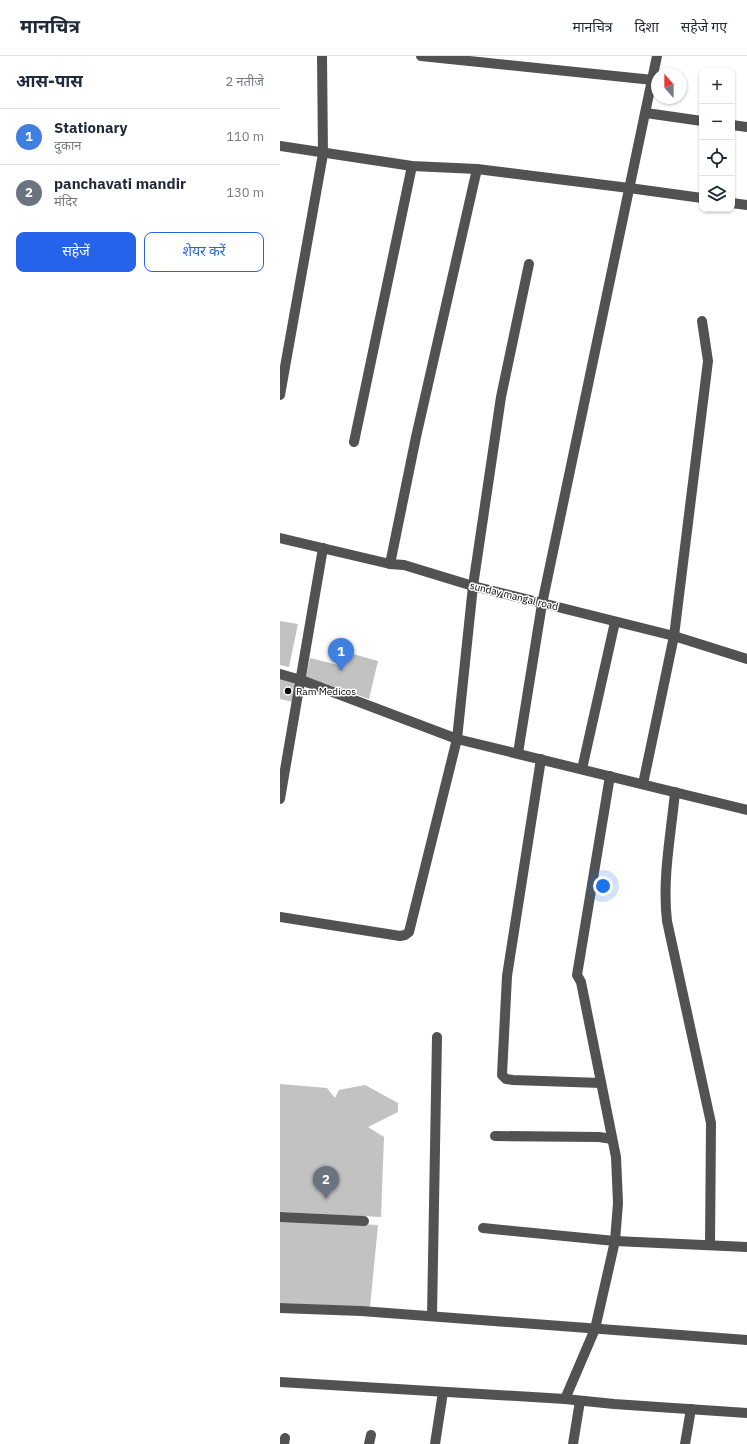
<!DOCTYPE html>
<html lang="hi">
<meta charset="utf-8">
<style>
body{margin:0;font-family:"IBM Plex Sans","Noto Sans Devanagari",sans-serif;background:#f2f2f3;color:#1f2937}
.controls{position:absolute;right:12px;top:12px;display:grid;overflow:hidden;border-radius:8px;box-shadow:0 1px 3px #0004}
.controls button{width:36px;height:36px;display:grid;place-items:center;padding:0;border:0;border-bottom:1px solid #e0e1e3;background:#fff;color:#1f2937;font:20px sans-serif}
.compass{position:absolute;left:371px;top:12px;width:36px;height:36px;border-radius:50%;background:#fff;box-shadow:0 1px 3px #0004;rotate:339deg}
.you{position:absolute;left:323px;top:830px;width:14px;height:14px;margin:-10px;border:3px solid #fff;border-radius:50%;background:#1a73e8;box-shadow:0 0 0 6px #1a73e833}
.badge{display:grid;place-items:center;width:26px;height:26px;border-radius:50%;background:#2563eb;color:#fff;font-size:13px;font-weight:700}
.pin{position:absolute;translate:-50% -33px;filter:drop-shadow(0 1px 2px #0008)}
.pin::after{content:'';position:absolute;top:21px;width:14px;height:12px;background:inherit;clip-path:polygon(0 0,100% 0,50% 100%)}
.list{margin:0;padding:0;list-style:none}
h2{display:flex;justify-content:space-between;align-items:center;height:52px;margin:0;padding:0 16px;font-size:17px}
h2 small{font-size:13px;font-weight:400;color:#747a83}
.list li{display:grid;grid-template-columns:26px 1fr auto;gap:12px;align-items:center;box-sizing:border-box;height:56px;padding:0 16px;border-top:1px solid #e0e1e3}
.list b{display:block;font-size:15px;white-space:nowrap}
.list p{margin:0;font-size:13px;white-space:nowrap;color:#747a83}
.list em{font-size:13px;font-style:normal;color:#747a83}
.actions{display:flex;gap:8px;padding:12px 16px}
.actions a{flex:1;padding:9px 0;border:1px solid #2563eb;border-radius:8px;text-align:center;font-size:14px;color:#2563eb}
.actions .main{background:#2563eb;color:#fff}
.icon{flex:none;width:22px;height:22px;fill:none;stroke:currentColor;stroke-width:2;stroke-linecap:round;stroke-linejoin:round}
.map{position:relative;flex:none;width:467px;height:1388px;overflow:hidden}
header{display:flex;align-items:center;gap:24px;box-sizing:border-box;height:56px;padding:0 20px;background:#fff;border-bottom:1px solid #e0e1e3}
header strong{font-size:19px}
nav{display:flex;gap:22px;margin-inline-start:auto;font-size:14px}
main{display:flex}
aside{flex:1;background:#fff}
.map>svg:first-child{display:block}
</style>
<header>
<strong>मानचित्र</strong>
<nav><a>मानचित्र</a><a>दिशा</a><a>सहेजे गए</a></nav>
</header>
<main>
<aside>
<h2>आस-पास<small>2 नतीजे</small></h2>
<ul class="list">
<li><span class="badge" style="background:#3f7fe0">1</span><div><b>Stationary</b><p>दुकान</p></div><em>110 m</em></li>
<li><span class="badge" style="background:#6b7280">2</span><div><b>panchavati mandir</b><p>मंदिर</p></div><em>130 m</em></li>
</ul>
<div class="actions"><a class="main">सहेजें</a><a>शेयर करें</a></div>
</aside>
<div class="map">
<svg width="467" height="1388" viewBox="0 0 467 1388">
<rect width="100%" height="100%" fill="#fff"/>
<g fill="#c2c2c2">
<polygon points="0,565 18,568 9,611 0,609"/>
<polygon points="66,596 98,605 89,643 26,621 30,602 62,610"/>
<polygon points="0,622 18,627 14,646 0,643"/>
<polygon points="0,1028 47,1032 55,1042 59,1034 85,1029 118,1047 118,1056 88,1071 104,1081 101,1161 0,1156"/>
<polygon points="0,1164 98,1169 90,1251 0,1247"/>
</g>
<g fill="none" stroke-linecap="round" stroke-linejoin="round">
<g stroke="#525252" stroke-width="10">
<polyline points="141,0 373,24"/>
<polyline points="366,57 422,65"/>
<polyline points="452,69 467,71"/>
<polyline points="0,90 132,110 197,113 349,132 422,142"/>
<polyline points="452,147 467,149"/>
<polyline points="0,339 43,98 42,0"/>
<polyline points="74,386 132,110"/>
<polyline points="0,482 110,508 124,509 193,530 394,580 467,603"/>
<polyline points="110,508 136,381 197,113"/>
<polyline points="0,618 21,624 177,683 467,754"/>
<polyline points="238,697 262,548 377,0"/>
<polyline points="261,703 227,920 222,1019 226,1023 233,1024 321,1027"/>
<polyline points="302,713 335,566"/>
<polyline points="363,728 394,580 428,305 422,265"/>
<path d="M395,736C391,779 382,822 387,865L431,1067L430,1189"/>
<polyline points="0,743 43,492"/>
<polyline points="0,861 120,880 125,879 129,876 177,683 193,530 221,341 249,208"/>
<polyline points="215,1080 319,1081 332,1083"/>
<polyline points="0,1161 84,1165"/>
<polyline points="203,1172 335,1185 467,1191"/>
<polyline points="0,1252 81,1255 467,1284"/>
<polyline points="152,1260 157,981"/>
<polyline points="0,1326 285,1343 334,1348 467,1357"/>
<polyline points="285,1343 315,1273 335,1185 338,1147 336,1101 301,926 297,919 330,720"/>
<polyline points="4,1388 5,1382"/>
<polyline points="89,1388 91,1379"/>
<polyline points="155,1388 163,1336"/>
<polyline points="293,1388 300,1345"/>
<polyline points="405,1388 411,1353"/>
</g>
</g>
<circle fill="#000" stroke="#fff" stroke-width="1.5" cx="8" cy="635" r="4"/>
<g text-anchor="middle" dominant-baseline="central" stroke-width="3" stroke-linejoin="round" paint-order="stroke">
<g font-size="10" fill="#000" stroke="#fff">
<text transform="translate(234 540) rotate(14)">sunday mangal road</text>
</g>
<g font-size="10" fill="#000" stroke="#fff" text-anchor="start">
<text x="16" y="635">Ram Medicos</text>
</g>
</g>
</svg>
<div class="controls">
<button>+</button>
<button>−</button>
<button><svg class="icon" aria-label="locate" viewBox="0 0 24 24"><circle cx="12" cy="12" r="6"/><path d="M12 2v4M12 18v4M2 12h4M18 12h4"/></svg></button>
<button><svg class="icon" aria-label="layers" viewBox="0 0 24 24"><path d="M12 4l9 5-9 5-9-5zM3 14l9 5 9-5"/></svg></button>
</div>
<svg class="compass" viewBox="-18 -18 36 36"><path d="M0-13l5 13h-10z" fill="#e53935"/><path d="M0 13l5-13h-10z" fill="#747a83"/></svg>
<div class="you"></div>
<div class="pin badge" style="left:61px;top:615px;background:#3f7fe0">1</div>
<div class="pin badge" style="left:46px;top:1143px;background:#6b7280">2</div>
</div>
</main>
